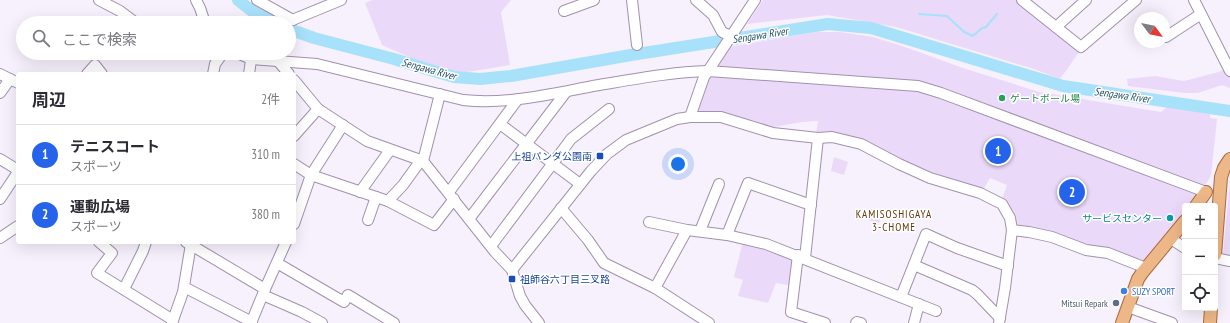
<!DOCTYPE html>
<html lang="ja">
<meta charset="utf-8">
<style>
body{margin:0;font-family:"PT Sans Narrow","Noto Sans JP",sans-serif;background:#f2f2f3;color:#2b2b33}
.controls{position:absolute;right:12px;bottom:12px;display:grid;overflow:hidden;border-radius:4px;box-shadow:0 4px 16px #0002}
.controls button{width:36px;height:36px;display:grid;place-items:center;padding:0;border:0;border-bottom:1px solid #e1e1e2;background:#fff;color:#2b2b33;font:20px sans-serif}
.compass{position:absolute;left:1134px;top:12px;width:36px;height:36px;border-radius:50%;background:#fff;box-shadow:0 4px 16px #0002;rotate:122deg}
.you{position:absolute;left:678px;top:164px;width:14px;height:14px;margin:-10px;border:3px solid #fff;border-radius:50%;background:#1a73e8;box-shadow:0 0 0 6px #1a73e833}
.badge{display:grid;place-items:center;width:26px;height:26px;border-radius:50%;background:#2563eb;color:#fff;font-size:13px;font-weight:700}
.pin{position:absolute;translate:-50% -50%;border:2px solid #fff;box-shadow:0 1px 4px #0006}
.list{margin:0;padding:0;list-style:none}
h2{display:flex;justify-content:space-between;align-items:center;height:52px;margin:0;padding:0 16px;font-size:17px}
h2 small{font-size:13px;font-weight:400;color:#7c7c81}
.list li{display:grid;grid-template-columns:26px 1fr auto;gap:12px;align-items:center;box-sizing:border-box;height:60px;padding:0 16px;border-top:1px solid #e1e1e2}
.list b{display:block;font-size:15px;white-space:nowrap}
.list p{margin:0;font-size:13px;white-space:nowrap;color:#7c7c81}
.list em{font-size:13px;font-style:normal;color:#7c7c81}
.icon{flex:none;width:22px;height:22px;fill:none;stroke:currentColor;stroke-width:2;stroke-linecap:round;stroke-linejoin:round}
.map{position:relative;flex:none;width:1230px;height:323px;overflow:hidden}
.search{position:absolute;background:#fff;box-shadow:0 4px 16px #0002;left:16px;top:16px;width:280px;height:44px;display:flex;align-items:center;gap:10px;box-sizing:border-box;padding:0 14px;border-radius:22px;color:#7c7c81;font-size:15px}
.panel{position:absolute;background:#fff;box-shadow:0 4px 16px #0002;left:16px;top:72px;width:280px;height:172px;border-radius:4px}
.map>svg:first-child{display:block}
</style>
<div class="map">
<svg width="1230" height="323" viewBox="0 0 1230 323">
<rect width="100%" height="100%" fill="#f7f0fd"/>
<g fill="#ebd9f9">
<polygon points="373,0 511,0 501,12 510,65 450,75 382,45 365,3"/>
<polygon points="763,0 1015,0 1080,51 1060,79 1034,69 896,27 827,15 747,24"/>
<polygon points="817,32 840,32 873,37 908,48 963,68 1039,92 1161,112 1167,107 1210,110 1210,118 1217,119 1211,176 1191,206 1185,206 1185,214 1147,263 1016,229 1001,202 1007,185 990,178 983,190 952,180 884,153 816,135 818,121 802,122 768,128 696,115 706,83 728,47"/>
<polygon points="1230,67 1230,88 1222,85 1198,93 1184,93 1128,86 1127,79 1155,76 1184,81 1219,72"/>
<polygon points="834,157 848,162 844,175 831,171"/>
<polygon points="1230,181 1230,256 1223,254"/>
<polygon points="871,209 882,212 879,223 868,220"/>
<polygon points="743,241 796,257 793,286 776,283 768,303 738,296 743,280 734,277"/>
</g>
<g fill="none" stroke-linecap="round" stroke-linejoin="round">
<polyline stroke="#a8e1fa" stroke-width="2" points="919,14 947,16 964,32 973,36 982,28 986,27 997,14"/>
<g stroke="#a8e1fa" stroke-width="12">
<polyline points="238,0 252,11 276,23"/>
<polyline points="289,29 314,38 394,59 454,77 480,79 511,76 631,55 828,24 871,28 1063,86 1230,111"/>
</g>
<g stroke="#a191ae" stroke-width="12">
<g id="minor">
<polyline points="99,0 120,11 136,23"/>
<polyline points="196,0 200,8 205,23"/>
<polyline points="257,0 293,20"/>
<polyline points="632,0 637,45"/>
<polyline points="696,0 713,15 722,32 731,36"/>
<polyline points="1022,0 1081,47 1136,0"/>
<polyline points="1194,0 1230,71"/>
<polyline points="564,11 594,0"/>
<polyline points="285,23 341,0"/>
<polyline points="1056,27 1086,0"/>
<polyline points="1166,37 1201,14"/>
<path d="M237,53L251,59L317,64L463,100C509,105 554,93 599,85C635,79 672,72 708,71L918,86L941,93L1206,192"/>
<polyline points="278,61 289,74"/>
<polyline points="0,74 18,83"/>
<polyline points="87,74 95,65 102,74"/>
<polyline points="213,74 215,64 223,53"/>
<polyline points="249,74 252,53"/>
<polyline points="294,80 318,109 367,141 423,161 495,252 512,270 520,296 525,305 539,323"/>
<polyline points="0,93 10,79"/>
<polyline points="690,117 704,77 755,0"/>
<polyline points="500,124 580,184"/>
<polyline points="294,136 318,109"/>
<polyline points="0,159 18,170"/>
<polyline points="423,161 440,94"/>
<polyline points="294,164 311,175 388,201 403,185 421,160"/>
<polyline points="360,192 390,150"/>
<polyline points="449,192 518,99"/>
<polyline points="0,199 18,172"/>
<polyline points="388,201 434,225 454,199"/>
<polyline points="561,208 588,240 604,263 655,288 709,323"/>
<polyline points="469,219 566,92"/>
<polyline points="368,220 376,197"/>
<polyline points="649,222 687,230 727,235 766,244 936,311"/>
<polyline points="294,224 311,175 343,125"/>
<polyline points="1012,230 1029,232 1052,237 1086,250 1108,253 1146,268"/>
<polyline points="700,231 719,184"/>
<polyline points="727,235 748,183 811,205"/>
<polyline points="0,238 18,226"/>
<polyline points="1171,239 1185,248"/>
<polyline points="99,242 112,253 97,273 173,320"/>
<polyline points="186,242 265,289"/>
<polyline points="491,246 571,139 609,109"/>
<polyline points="798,255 791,312 825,323"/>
<polyline points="805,258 818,138"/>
<polyline points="1215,258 1230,261"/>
<polyline points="277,263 344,302 348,295 394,323"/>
<polyline points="914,265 972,290 977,294 1000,318"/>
<polyline points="512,270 591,171 607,154 626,140 677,119 690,117 721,117 773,133 818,138 832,137 861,144 899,164 930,178 980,193 1002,204 1010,218 1012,230 1005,288 999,323"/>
<polyline points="184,287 252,322"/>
<polyline points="655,288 687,230"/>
<polyline points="124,289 143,251 146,242"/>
<polyline points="263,295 302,312 322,323"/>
<polyline points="901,297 926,234 957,248 1008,266"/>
<polyline points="1128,307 1172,323"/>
<polyline points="172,323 183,292 191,244 192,242"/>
<polyline points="251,323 265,289 286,242"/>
<polyline points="856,323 857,322 861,323"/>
<polyline points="914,323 919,304"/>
</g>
</g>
<g stroke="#a96c3d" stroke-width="14">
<g id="major">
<polyline points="1196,206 1206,192"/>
<polyline points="1215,255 1221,177 1224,168 1230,159"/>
<polyline points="1122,323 1138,279 1142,273 1185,221"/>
<polyline points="1210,323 1211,308"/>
</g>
</g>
<use href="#minor" stroke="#fff" stroke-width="10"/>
<use href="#major" stroke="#eeb788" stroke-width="12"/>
</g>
<circle fill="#2e9e5b" stroke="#fff" stroke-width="1.5" cx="1002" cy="98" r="4"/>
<g fill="#1a4fb4" stroke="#fff" stroke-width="1.5">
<rect x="596" y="152" width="8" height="8" rx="2"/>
<rect x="508" y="275" width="8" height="8" rx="2"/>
</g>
<circle fill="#0f9aa8" stroke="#fff" stroke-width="1.5" cx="1170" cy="218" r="4"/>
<circle fill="#3f7fe0" stroke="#fff" stroke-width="1.5" cx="1124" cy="291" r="4"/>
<circle fill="#5c6f8a" stroke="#fff" stroke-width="1.5" cx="1116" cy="303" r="4"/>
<g text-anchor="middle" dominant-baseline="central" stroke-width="3" stroke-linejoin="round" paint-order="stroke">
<g font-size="10" fill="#27864d" stroke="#fff" text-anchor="start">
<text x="1010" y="98">ゲートボール場</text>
</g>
<g font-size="10" fill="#164399" stroke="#fff" text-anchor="end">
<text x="592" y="156">上祖パンダ公園南</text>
<text x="520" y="279" text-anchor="start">祖師谷六丁目三叉路</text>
</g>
<g font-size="10" fill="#0d838f" stroke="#fff" text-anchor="end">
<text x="1162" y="218">サービスセンター</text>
</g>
<g font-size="10" fill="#366cbe" stroke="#fff" text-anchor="start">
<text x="1132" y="291">SUZY SPORT</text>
</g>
<g font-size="10" fill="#4e5e75" stroke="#fff" text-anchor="end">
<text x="1108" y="303">Mitsui Repark</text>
</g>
<g font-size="11" font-style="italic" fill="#265364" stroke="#fff">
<text transform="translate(760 35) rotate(-9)">Sengawa River</text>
<text transform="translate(429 69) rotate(15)">Sengawa River</text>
<text transform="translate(1122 95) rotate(8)">Sengawa River</text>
</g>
<g font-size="11" letter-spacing="1" fill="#61390c" stroke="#fff">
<text x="894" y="214">KAMISOSHIGAYA<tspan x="894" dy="13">3-CHOME</tspan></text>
</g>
</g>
</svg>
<div class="controls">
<button>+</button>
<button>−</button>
<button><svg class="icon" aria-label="locate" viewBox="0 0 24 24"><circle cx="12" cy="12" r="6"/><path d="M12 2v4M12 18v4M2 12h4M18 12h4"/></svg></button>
</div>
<svg class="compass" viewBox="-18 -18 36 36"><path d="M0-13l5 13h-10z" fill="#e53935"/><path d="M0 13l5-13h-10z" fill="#7c7c81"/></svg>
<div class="you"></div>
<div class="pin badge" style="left:998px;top:151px">1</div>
<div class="pin badge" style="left:1072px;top:192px">2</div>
<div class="search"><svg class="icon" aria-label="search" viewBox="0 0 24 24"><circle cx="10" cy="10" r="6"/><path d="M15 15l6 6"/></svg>ここで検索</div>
<section class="panel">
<h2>周辺<small>2件</small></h2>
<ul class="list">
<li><span class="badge">1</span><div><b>テニスコート</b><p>スポーツ</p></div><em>310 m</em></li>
<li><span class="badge">2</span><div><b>運動広場</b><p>スポーツ</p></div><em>380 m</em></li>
</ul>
</section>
</div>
